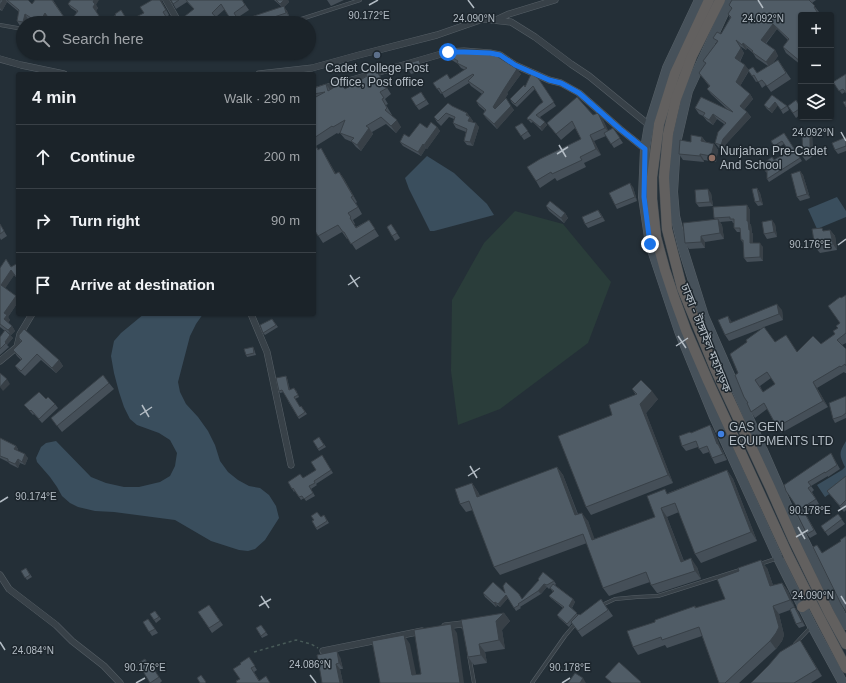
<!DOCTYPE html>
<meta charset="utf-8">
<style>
body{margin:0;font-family:Arial,"Noto Sans Bengali",sans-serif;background:#242b31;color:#f1f3f6}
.controls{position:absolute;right:12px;top:12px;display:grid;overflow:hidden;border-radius:4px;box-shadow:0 1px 3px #0004}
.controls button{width:36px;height:36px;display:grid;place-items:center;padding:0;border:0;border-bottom:1px solid #394046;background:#1b2329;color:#f1f3f6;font:20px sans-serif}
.stop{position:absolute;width:12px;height:12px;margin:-9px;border:3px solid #1a73e8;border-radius:50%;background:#fff}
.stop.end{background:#1a73e8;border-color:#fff;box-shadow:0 1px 4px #0008}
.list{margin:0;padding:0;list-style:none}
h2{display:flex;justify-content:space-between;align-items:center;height:52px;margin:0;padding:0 16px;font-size:17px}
h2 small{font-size:13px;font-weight:400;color:#a0a4a8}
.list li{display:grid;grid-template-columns:26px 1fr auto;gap:12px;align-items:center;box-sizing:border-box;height:64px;padding:0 16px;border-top:1px solid #394046}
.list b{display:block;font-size:15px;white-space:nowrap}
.list em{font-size:13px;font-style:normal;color:#a0a4a8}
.icon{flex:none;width:22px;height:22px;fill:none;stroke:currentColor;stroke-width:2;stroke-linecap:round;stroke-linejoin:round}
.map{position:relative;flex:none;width:846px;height:683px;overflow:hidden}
.search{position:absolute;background:#1b2329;box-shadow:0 1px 3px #0004;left:16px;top:16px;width:300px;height:44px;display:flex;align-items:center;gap:10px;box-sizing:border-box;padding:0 14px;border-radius:22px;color:#a0a4a8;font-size:15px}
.panel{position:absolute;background:#1b2329;box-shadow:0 1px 3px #0004;left:16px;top:72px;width:300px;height:244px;border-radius:4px}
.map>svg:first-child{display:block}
</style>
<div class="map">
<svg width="846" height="683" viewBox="0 0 846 683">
<rect width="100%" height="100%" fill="#242f37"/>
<polygon fill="#2a3d3a" points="515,211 563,224 611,282 588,343 500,409 458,425 451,371 452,300 484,243"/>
<g fill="#3a4e5d">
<polygon points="427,156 454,173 487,204 494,215 434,231 430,231 409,189 405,178"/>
<polygon points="837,197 846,211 846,217 817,229 808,209"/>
<polygon points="144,314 203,314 196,324 190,336 178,382 180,392 186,404 198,417 208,431 215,445 220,461 228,472 238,480 249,486 260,488 269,495 276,506 279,518 265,540 255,549 248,551 239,550 211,541 175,520 114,512 95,511 78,507 70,503 62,496 57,487 50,477 37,462 36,458 41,447 46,443 56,441 91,477 106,483 124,487 139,487 160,482 170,476 175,466 177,453 170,440 159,433 137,425 130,419 124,407 119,392 114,373 111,356 114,341 121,333"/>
<path d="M846,441V482L825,497L817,485L842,470L845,467C839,454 839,453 846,441Z"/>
</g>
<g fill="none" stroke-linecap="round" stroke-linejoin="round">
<g stroke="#565f66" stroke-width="4">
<g id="service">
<polyline points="289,23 360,0"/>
<polyline points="0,25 23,29"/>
<polyline points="152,53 197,53"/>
<polyline points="760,564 787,555"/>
<polyline points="602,605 615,599 637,597 658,596 743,569"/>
<polyline points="795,644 810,628"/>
<polyline points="469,655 474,683"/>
<polyline points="532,683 565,636 576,623"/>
</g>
</g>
<g stroke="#565f66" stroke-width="7">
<g id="minor">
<polyline points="166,0 179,23"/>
<polyline points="496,20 509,14 555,0"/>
<polyline points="0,59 21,65 64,74"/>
<polyline points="259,74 312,68 359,55 437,35 483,19 511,22 535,37 571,64 589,76 649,125"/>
<polyline points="314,91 448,52 464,51 490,53 500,55 515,65 549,80 561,83 579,93 620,129 645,149"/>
<polyline points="251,314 267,352 291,465"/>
<polyline points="0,361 17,347 20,334 32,314"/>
<polyline points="0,575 9,589 56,625 72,641 104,666 120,683"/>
<polyline points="445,626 462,624 463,625"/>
<polyline points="323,651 422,631"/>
</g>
</g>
<g stroke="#565f66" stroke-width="10">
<g id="secondary">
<polyline points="699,0 667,68 649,125 645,149 643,197 650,244 679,331 714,417 778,558 812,626 843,683"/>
<polyline points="730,0 688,91 676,143 673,192 675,216 683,249 704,316 790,512 846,625"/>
</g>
</g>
<g stroke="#434c53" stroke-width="11">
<g id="trunk">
<polyline points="709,0 675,73 659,124 652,177 652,199 656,237 665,270 674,297 686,330 708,381 788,555 811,601 846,668"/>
<polyline points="720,0 692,56 676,99 668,134 666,156 664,177 667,229 682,288 716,371 770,487 793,539 829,613 846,644"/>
<polyline points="802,607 811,601"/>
</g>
</g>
<polyline stroke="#485a58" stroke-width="1.5" stroke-dasharray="3 3" stroke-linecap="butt" points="254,652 296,640 311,644 318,648"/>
<use href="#service" stroke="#384148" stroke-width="3"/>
<use href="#minor" stroke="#384148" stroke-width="6"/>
<use href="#secondary" stroke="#46515a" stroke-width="9"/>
<use href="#trunk" stroke="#62605f" stroke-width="10"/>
</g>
<g fill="#454f58" fill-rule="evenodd">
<polygon points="0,0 28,0 32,4 53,0 68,23 52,23 48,18 45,23 35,23 28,19 27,23 23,23 23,26 20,26 17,21 19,12 7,2 2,11 0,10"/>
<polygon points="171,0 242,0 249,10 237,18 239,21 282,7 274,0 288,0 289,2 284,7 287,11 290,18 274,23 233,23 225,9 216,17 194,9 187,2 176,9"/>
<polygon points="327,0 344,0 331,6"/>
<path d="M732,0H816L812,3L819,12L818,13L801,15V65L786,53L783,47L788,40L777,29L766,44L775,50L778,56L773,63L778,60L791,79L771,92L766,85L762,88L758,81L756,82L749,71L740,86L750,94L753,99L744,110L747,112L751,117L726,144L725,150L719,148L715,143L724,124L717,119L713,125L707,121L703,116L699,114L695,108L728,110L711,94L707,89L709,86L699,73L705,64L703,61L717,43L713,38L721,34L730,18L728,14L732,9L729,5ZM740,46L746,50L747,48L753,53L756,58L768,66L757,73L749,70L740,62L744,53Z"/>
<polygon points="162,2 169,15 167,17 140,23"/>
<polygon points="68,4 96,5 98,8 96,11 101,19 100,23 74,23 72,19 77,12 71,8"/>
<polygon points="121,10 129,23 102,23 116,15"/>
<polygon points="444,52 521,74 507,93 508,94 503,101 514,110 497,129 486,118 483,114 485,111 479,106 476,101 482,94 471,86 469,83 445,98 442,93 441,94 433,83 450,79 465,70 461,68 458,64 447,57"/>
<polygon points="419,60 422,64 424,70 411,74 408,69"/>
<polygon points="376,70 391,94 385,99 388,104 386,105 392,115 391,115 401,127 396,133 386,124 372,132 373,134 361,151 356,147 352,142 345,139 340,133 341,132 338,134 337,133 316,146 319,150 321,148 325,155 336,174 339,172 344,179 357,202 356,203 362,214 353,220 355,224 354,224 356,227 369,220 379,236 356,250 348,238 347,239 342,232 323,243 314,229 314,88 326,84 330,90 345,89"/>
<polygon points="846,74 845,92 842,94 833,82"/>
<polygon points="538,78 556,106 540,117 547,125 542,131 533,122 531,123 527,118 543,102 535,89 517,107 512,103 510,99 525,87"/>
<polygon points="421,92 429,104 419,110 416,106"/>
<polygon points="772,95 787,106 789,110 783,114 778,105 772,113 767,109 764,105"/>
<polygon points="452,106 467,113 473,121 472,122 479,127 473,146 467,145 464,141 466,132 456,128 453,123 454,119 449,117 441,126 437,122 434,117"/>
<polygon points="788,106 801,108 801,114 796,118"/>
<polygon points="593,115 603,120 608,131 613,128 623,143 614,148 606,136 594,141 601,155 584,163 586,167 557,181 555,178 540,188 536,181 581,139 575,128 561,140 547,123"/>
<polygon points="522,123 531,136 524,140 515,127"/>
<polygon points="437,127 440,131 427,149 426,148 421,156 403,146 400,142 427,128"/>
<polygon points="812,132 813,156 806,161 803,157"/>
<polygon points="784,133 802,161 769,182 767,179 767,173 765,171 775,160 789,151 784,144 776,149 771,141"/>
<polygon points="702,137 706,142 714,144 718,150 716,162 704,160 704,162 683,160 679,154 691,142"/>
<polygon points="846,137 846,151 838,154 835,150"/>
<polygon points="800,171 803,175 810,198 800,201 797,197"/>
<polygon points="633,187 637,201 617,209 615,205"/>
<polygon points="757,188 760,193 763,205 758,206 755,202"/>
<polygon points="711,193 713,206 699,207 696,203"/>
<polygon points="747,205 750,210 750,224 751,225 752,233 753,234 753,243 763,247 763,261 747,262 744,258 744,244 741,240 741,232 737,232 734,228 734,223 733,223 732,221 720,222 722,225 724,239 705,242 705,248 689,249 685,243 715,219 714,218"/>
<polygon points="546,206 565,213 568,218 564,223 549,211"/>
<polygon points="598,210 601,214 605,221 588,228 585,224"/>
<polygon points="0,224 7,236 1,240 0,238"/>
<polygon points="391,224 400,238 395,241 387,227"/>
<polygon points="775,224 777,237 767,239 764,234"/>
<polygon points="830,230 835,236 837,250 820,253 815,247 824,231"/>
<polygon points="18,263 18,283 17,281 17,278 14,275 5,288 16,296 18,299 18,302 8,317 10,320 8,323 12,326 15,331 11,335 8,332 10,335 13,338 7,345 9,347 0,355 0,337 5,331 0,327 0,268 11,267"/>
<path d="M846,295V343L842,345L846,349V373H845L844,372L817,388L828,407L781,433L777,427L767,409L755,418L751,412L738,373L747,342L763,328L729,341L725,335L732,323L782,310L783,320L764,327L775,342L797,352L821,344L835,334L840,323L841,298ZM771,378L775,384L763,392L760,386Z"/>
<polygon points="272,319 278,327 265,335 263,333"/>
<polygon points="19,338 59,360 63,366 56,373 41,360 25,376 19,371 15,366 21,360 17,356 13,350 21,342"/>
<polygon points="253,347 254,349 256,355 247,357 246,355"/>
<polygon points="286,376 287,378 290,390 296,390 299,397 295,399 300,407 301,406 307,414 299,419 288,401 289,401 284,392 280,393 279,391"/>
<polygon points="109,383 114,389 62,432 51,418"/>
<polygon points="632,389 658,399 646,413 673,483 591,515 586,507 612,415 636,395"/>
<polygon points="846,396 846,418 835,423 833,419"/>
<polygon points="46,399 55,404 58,408 42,423 34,414 33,415 24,405"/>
<polygon points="710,425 714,431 720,446 722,449 727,460 715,464 709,452 703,454 698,447 686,451 682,446 691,433"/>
<polygon points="319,437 326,447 319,451 313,441"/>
<polygon points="0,438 16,446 18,449 17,451 28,458 25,465 20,463 18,468 10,464 8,462 0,458"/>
<polygon points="831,453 840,469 828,477 828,476 811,486 814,490 812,492 819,504 805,513 817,534 810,538 807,534 800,512 786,491"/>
<polygon points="322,455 333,473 316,484 317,485 311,489 315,496 306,501 304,498 301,500 295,491 294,492 288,482 303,478 316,470"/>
<polygon points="557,467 563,475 578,514 588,521 594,539 655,517 668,493 727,470 733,479 757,541 701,563 695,554 679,512 667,517 684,561 697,567 701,579 658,593 657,593 651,585 650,582 609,596 603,588 587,543 500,575 494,567 473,510 466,512 460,504 472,483 478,492 480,496"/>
<polygon points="846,476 846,510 844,512 827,491"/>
<polygon points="838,514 845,524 828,536 821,526"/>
<polygon points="324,515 329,523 317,530 312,521"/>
<polygon points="26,568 32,577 27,580 21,571"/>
<polygon points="767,568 773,585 782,583 788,591 795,608 798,612 805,626 799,628 796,624 790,610 779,614 784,635 782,641 776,649 739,683 719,683 702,636 667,648 665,645 638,655 633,647 655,622 695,606 696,608 725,599"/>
<polygon points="538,579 554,581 556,584 555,585 573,599 575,602 572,608 578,615 580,615 601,599 613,616 582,637 572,623 569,627 559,618 557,615 563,608 552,599 549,596 553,592 550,588 549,589 547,587 541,594 520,607 521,608 516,611 508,598 500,607 497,605 496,607 485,597 483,593 505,593 522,599 539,580"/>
<polygon points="209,605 223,625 212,633 198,612"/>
<polygon points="155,611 161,619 156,623 150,614"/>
<polygon points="504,613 510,621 502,630 505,649 485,652 487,663 474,665 468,657"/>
<polygon points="148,619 158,633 152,636 143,622"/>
<polygon points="261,625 268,635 262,638 256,628"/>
<polygon points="800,640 822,676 811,683 751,683"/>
<polygon points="249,657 257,670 254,672 259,680 240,679 241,664"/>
<polygon points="340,657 343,669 340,669 343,683 322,683"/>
<polygon points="155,671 162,681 160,683 150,683 154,672"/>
</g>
<g fill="#384047">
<polygon points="3,0 6,0 7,2 2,11 0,8 0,5"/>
<polygon points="94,0 99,0 96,5 98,8 96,11 93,7 93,2"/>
<polygon points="160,0 162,0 162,2 169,15"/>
<polygon points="284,0 288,0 289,2 284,7 287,11 290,18 280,4"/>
<polygon points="45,13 48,17 45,23 39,23"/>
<polygon points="25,14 28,19 27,23 24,23 23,22"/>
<polygon points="99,16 101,19 100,23 95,23"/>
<polygon points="773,24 777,29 764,45 761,40"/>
<polygon points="736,40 744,53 738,64 735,58"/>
<polygon points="743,43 747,48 746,50 742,45"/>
<polygon points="775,50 778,56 770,68 766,62"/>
<polygon points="419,60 422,64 424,70 421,66"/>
<polygon points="745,65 749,70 739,88 736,82"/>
<polygon points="517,69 521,74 507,93 508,94 496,112 493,107 504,89"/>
<polygon points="750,94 753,99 743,111 740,106"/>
<polygon points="506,98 514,110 497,129 494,124"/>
<polygon points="775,102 778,105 772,113 769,109"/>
<polygon points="747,112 751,117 726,144 725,150 721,145 723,139"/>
<polygon points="467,113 473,121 471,125 468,121 466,115"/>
<polygon points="598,113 603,120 610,134 605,128"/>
<polygon points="713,114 717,119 713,125 709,120"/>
<polygon points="397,120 401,127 396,133 391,126"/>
<polygon points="545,122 547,125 542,131 540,127"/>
<polygon points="476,123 479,127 473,146 470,142"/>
<polygon points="437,127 440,131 427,149 424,145"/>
<polygon points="369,128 373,134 361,151 357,145"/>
<polygon points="810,129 812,132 813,156 810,153"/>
<polygon points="590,135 594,141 601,155 596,149"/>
<polygon points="702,137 706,143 701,141"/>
<polygon points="423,144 426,148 421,156 418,152"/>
<polygon points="714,144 718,150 716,162 711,156"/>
<polygon points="321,148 325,155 340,181 335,174"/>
<polygon points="700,154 704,160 704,162 700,156"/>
<polygon points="800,171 803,175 810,198 807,194"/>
<polygon points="339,172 344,179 357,202 353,196"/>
<polygon points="630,183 633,187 637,201 635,197"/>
<polygon points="757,188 760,193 763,205 760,201"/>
<polygon points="708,189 711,193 713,206 710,202"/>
<polygon points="747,205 750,210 750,224 751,225 752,233 753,234 753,248 750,243 747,221"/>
<polygon points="598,210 601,214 605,221 602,217"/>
<polygon points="565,213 568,218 564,223 561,218"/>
<polygon points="718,219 722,225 724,239 720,233"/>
<polygon points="772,220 775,224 777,237 774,232"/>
<polygon points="830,230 835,236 837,250 833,244"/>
<polygon points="701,236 705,242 705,248 701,242"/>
<polygon points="760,243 763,247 763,261 760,257"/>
<polygon points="11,270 15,274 4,290 1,285"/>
<polygon points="16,296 18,299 18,302 8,317 10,320 7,324 4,319 4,313"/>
<polygon points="777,304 782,310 783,320 779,314"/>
<polygon points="728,316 732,322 730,323"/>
<polygon points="12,326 15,331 11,335 8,330"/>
<polygon points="10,335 13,338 7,345 5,342"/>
<polygon points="59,360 63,366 56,373 52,368"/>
<polygon points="286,376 287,378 290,392 289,390"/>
<polygon points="7,379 10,384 3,391 0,387"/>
<polygon points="813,382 817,388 828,407 823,401"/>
<polygon points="652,391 658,399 646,413 673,483 668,475 640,404"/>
<polygon points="710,425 714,431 720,446 722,449 727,460 717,444"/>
<polygon points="16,446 18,449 17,453 14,449"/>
<polygon points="25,454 28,458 25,465 22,462"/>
<polygon points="18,459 20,463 18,468 15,464"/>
<polygon points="557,467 563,475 581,524 575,515"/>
<polygon points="727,470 733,479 757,541 751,532"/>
<polygon points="472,483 478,492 483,505 477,497"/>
<polygon points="661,508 667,517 687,570 681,562"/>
<polygon points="582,513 588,521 598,548 592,540"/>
<polygon points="691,558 697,567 701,579 695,571"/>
<polygon points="761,560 767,568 776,594 770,586"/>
<polygon points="782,583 788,591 795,608 790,600"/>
<polygon points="544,584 547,587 541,594 538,591"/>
<polygon points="506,595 508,598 500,607 498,604"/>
<polygon points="573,599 575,602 571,609 569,606"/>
<polygon points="495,602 497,605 496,607 494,603"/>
<polygon points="773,606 779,614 784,635 782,641 776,649 770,641"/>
<polygon points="795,608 798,612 805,626 802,622"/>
<polygon points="504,613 510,621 502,630 505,649 499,640 496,621"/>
<polygon points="451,624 457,633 464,683 460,683"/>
<polygon points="404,635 410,644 418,683 412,675"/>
<polygon points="800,640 805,648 822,676 817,669"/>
<polygon points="479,644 485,652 487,663 481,655"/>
<polygon points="337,651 340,657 343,669 339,663"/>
<polygon points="336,664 340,669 343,683 340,683"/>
<polygon points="583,678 586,683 580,683"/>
</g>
<g fill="#505c66" stroke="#384047" fill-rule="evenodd">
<polygon points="0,0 3,0 0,5"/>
<polygon points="7,0 28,0 32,4 35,0 52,0 66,20 61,23 52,23 45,13 39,23 25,14 23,22 17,21 19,10"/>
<polygon points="71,0 94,0 93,2 95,4 93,7 99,16 95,23 77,23 72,19 78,11 68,4"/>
<polygon points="152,0 160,0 166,10 163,12 170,23 140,23 136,17 144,13 140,7"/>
<polygon points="171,0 179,0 173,4"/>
<polygon points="186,0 242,0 245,5 234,13 239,21 284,6 286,13 256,23 233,23 221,4 212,13 221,23 176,23 194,9"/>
<polygon points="276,0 284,0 280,4"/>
<polygon points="732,0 809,0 815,6 814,7 819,15 801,15 801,62 783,47 789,39 773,24 761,40 775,50 766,62 752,52 753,51 743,43 742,45 736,40 741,48 735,58 745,65 736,82 750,94 740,106 747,112 723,139 721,145 715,143 718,132 726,123 713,114 709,120 703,116 705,113 695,108 701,97 733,112 707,89 710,86 699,73 706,63 703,61 718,41 713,38 717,32 721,34 731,17 728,14 732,8 729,5"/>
<polygon points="121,10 127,20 121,23 102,23 116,15 115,14"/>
<polygon points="454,51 463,52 463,51 478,52 495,56 495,55 517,69 504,89 493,107 495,109 506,98 511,106 494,124 483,114 486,110 476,101 484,92 468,81 474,75 473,74 442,93 439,88 437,89 433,83 447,74 450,79 467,68 457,63 458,61 444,52"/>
<polygon points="419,60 421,66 408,69 406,64"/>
<polygon points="778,60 786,73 767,86 762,80 758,82 754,75 752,76 748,70 753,67 757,73"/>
<polygon points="376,70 387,88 380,92 384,98 382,99 387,108 385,110 397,120 391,126 381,117 366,126 369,128 357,145 351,141 354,138 340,133 345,120 333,127 332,126 314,138 314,98 325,92 314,94 314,88 326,84 328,91 341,83 345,89 367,76 366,74 370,72"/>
<polygon points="531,74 538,78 554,102 536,115 545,122 540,127 530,119 528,120 527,118 539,105 543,102 533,86 515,104 510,99 524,85 525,87"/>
<polygon points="846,74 846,93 843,89 839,91 833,82"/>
<polygon points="421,92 426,100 416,106 411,98"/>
<polygon points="772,95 787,106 781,110 775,102 769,109 764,105"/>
<polygon points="577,97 593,115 598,113 605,128 590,135 596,149 580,157 582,160 552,174 551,172 536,181 527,167 540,159 581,139 572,121 556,134 547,123"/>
<polygon points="796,100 801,108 793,113 788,106"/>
<polygon points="846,101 846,107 843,102"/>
<polygon points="448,103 452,106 467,113 466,115 470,117 468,121 476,123 470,142 464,141 467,129 453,123 455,117 446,113 438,121 434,117"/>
<polygon points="431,122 437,127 424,145 423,144 418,152 400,142 404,134 409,137 420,123 427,128"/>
<polygon points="522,123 528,131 521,136 515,127"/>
<polygon points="613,128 620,138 611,144 604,133"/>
<polygon points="810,129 810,153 803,157 802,134"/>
<polygon points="784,133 800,158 767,179 767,170 765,171 766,164 765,162 772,157 774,160 789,151 782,141 774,146 771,141"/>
<polygon points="691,135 702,137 701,141 714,144 711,156 700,154 700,156 679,154 680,140 691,142"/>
<polygon points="846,137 846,146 835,150 832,143"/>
<polygon points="314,143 318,150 321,148 335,174 339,172 353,196 351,197 358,207 348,213 351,217 350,218 356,228 369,220 375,229 351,244 344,232 343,232 338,225 318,236 314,229"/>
<polygon points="800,171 807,194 797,197 791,174"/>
<polygon points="630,183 635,197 615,205 609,193"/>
<polygon points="757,188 760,201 755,202 752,189"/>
<polygon points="708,189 710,202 696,203 695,190"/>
<polygon points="550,201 565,213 561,218 546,206"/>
<polygon points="747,205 747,221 748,221 749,230 750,230 750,243 760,243 760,257 744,258 743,240 741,240 740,228 734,228 734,219 730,219 730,217 714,218 713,207"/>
<polygon points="598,210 602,217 585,224 582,217"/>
<polygon points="718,219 720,233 701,236 701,242 685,243 683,223"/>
<polygon points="772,220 774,232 764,234 762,222"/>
<polygon points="0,224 4,231 0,234"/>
<polygon points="391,224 397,233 392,236 387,227"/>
<polygon points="822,228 823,231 830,230 833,244 815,247 812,229"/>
<polygon points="6,259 11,267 18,263 18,280 17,281 17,278 11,270 1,285 16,296 4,313 7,315 4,319 12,326 8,330 0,324 0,268"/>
<path d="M846,295V333L837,340L846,349V366L845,364L841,367L840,366L813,382L823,401L777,427L764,403L751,412L747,403H748L744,397L735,375L738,373L730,354L747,342L746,340L764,327L775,342L786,335L797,352L813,336L821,344L835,334L833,331L838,328L836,326L840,323L828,306L840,297L841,298ZM767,372L775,384L763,392L755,380Z"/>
<polygon points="777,304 779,314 725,335 718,320 728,316 730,323"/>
<polygon points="272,319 276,325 263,333 260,325"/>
<polygon points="24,329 59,360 52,368 37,354 21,371 15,366 22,359 13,350 22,341 19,338 19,335"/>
<polygon points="5,330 10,335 5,342 6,343 0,349 0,337"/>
<polygon points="253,347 254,353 246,355 244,349"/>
<polygon points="0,373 7,379 0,387"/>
<polygon points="103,375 109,383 57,426 51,418"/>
<polygon points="286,376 289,390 294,388 298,395 294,397 300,407 301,406 305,412 298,417 282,390 279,391 276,378"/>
<polygon points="641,380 652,391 640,404 668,475 586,507 558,436 612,415 609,405 637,394 632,389"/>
<polygon points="39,392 46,399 48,397 55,404 39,419 31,410 30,411 24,405"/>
<polygon points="846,396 846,413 842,416 833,419 829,403"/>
<polygon points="710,425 717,444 718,444 723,454 712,458 707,446 699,449 696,441 682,446 679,436 690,432 691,433"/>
<polygon points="319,437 324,445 318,449 313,441"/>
<polygon points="0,438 16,446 14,449 25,454 22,462 18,459 15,464 8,461 8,459 0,456"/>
<polygon points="831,453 837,465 825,473 825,472 808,482 811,486 808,488 816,499 799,510 786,491 784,485"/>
<polygon points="322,455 331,470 314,481 315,483 309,486 313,493 304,499 302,496 299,497 293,488 292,489 288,482 300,474 303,478 316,470 311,462"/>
<polygon points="557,467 575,515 582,513 592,540 655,517 647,496 665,489 667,494 727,470 751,532 695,554 675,503 661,508 681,562 691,558 695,571 652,585 651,585 646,572 603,588 583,534 494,567 469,501 460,504 455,489 472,483 477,497"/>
<polygon points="846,476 846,500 840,506 827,491"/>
<polygon points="803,510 814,530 807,534 797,514"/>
<polygon points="317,512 321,517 324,515 327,521 316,528 312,521 314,520 311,516"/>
<polygon points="838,514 842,519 825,532 821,526"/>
<polygon points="846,536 846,612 841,604 813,547 817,545 822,553 841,541 840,540"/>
<polygon points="761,560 770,586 782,583 790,600 773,606 779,627 776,633 770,641 725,683 719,683 699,627 662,640 661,637 633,647 627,631 655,622 655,620 695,606 695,608 725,599 717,579 739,571 738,568"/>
<polygon points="26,568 30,575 25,578 21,571"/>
<polygon points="543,572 554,581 547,585 544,584 538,591 518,604 519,605 514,608 506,595 498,604 495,602 494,603 483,593 493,582 505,593 503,586 506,582 519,594 522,599 539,580 538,579"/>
<polygon points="553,584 573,599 569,606 577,613 567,624 557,615 564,607 549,596 554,591 550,588"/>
<polygon points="601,599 608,610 578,631 571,622 579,614 580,615"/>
<polygon points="209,605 220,621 209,628 198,612"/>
<polygon points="794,607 795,608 802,622 796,624 790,609"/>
<polygon points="155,611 159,617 154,620 150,614"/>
<polygon points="504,613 496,621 499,640 479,644 481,655 468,657 461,620"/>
<polygon points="148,619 155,629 149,632 143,622"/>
<polygon points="451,624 460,683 380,683 372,641 404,635 412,675 421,674 414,630"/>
<polygon points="261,625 266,632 261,636 256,628"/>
<polygon points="800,640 817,669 794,683 751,683 768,666 780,652"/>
<polygon points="337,651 339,663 336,664 340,683 322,683 320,671 317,655"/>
<polygon points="249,657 255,666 251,668 259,681 266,676 270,683 237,683 236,681 240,679 233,669 241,664 240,663"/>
<polygon points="145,659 153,672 155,671 159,677 150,683 138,663"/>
<polygon points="619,662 641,682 640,683 612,683 605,677"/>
<polygon points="575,673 583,678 580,683 568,683"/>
<polygon points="201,675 206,682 205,683 200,683 197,678"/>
</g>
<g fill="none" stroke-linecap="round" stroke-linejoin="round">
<polyline stroke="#1a73e8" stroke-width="5" points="448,52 464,52 490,53 500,55 515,65 549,80 561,83 579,93 620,129 645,149 644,197 650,244"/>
</g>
<path fill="none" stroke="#b3bcc4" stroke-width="1.5" d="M468,0L474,8M758,0L763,8M369,5L378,0M841,132L846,141M559,145L566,157M557,154L568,147M838,245L846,239M350,275L358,287M348,285L360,277M678,336L686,348M676,346L688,338M142,405L149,417M140,415L152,407M470,466L477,478M468,476L480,468M0,502L8,497M838,511L846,506M798,527L805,539M796,537L808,530M261,596L269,608M841,596L846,604M259,606L271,599M0,642L5,650M310,675L316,683M136,683L145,678M562,683L570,678"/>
<circle fill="#5c6f8a" stroke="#1d262d" stroke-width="1.5" cx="377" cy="55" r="4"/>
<circle fill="#8d6e63" stroke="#1d262d" stroke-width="1.5" cx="712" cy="158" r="4"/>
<circle fill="#3f7fe0" stroke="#1d262d" stroke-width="1.5" cx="721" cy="434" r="4"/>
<g text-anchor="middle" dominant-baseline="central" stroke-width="3" stroke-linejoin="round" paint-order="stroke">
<g font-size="12" fill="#b3bcc4" stroke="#1d262d" text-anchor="start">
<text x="377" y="68" text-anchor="middle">Cadet College Post<tspan x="377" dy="14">Office, Post office</tspan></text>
<text x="720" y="151">Nurjahan Pre-Cadet<tspan x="720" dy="14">And School</tspan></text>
<text x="729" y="427">GAS GEN<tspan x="729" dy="14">EQUIPMENTS LTD</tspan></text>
</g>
<g font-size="12" fill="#b3bcc4" stroke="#1d262d">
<text transform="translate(706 338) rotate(68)">ঢাকা - টাঙ্গাইল মহাসড়ক</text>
</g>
</g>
<g font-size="10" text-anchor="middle" fill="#b3bcc4" stroke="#1d262d" stroke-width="3" stroke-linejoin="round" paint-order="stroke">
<text x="369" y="19">90.172°E</text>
<text x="474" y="22">24.090°N</text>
<text x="763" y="22">24.092°N</text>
<text x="813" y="136">24.092°N</text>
<text x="810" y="248">90.176°E</text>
<text x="36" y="500">90.174°E</text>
<text x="810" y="514">90.178°E</text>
<text x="813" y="599">24.090°N</text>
<text x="33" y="654">24.084°N</text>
<text x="310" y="668">24.086°N</text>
<text x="145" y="671">90.176°E</text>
<text x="570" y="671">90.178°E</text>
</g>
</svg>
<div class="controls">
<button>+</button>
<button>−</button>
<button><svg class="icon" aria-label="layers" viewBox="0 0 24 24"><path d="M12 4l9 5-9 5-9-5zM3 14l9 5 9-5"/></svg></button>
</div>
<div class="stop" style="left:448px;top:52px"></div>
<div class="stop end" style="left:650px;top:244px"></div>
<div class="search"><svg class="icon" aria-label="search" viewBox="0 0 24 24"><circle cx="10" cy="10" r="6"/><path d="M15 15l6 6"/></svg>Search here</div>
<section class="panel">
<h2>4 min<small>Walk · 290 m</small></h2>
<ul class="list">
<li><svg class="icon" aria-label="ahead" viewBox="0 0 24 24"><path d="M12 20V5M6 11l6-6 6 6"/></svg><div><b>Continue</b></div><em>200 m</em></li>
<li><svg class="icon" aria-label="right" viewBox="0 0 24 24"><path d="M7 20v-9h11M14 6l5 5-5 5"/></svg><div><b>Turn right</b></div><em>90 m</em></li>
<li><svg class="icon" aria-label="arrive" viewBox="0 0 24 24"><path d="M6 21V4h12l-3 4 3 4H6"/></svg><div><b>Arrive at destination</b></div></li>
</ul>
</section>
</div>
